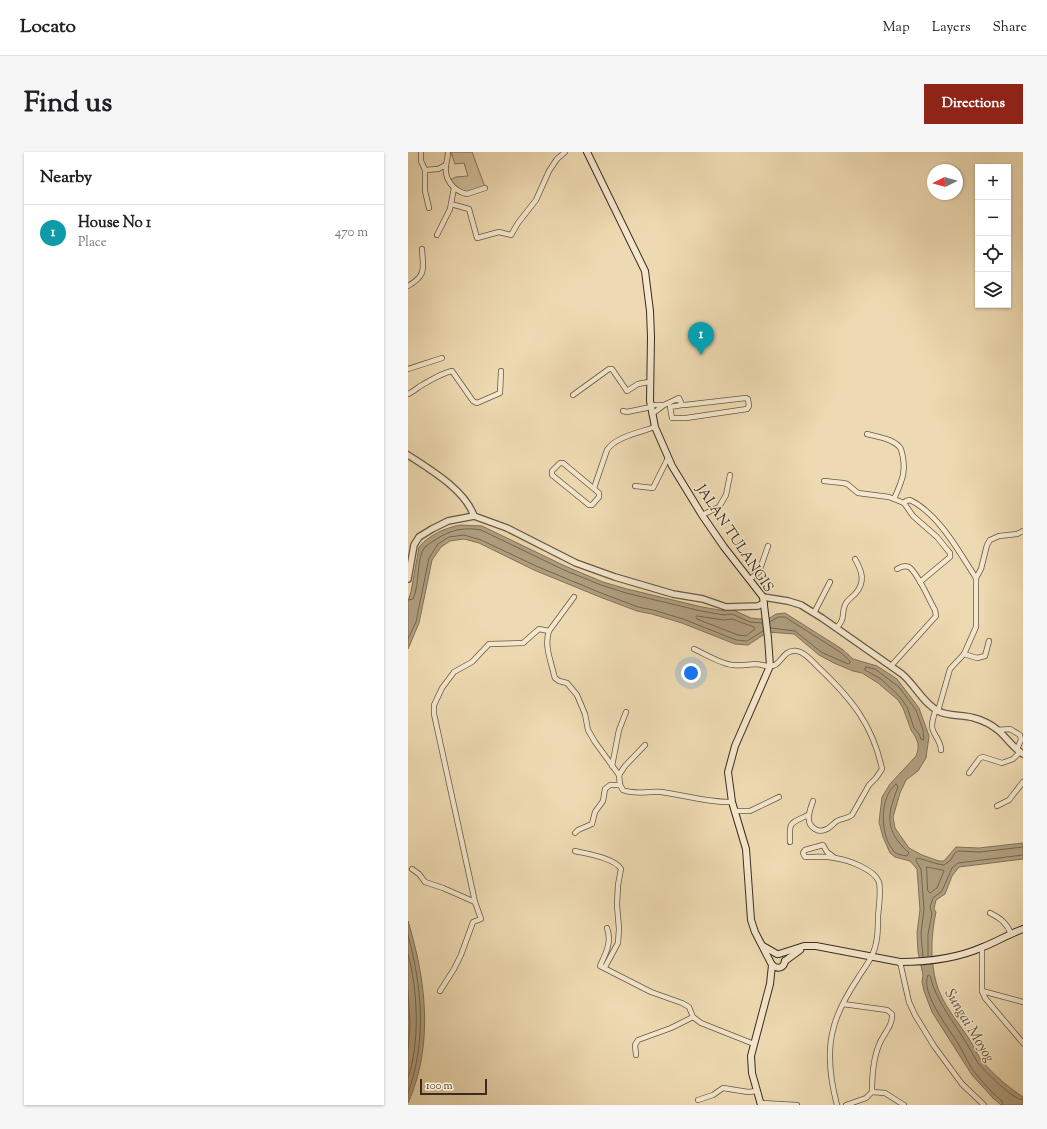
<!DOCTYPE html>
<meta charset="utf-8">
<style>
body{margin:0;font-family:"Sorts Mill Goudy",serif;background:#f6f6f6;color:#202124}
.controls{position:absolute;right:12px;top:12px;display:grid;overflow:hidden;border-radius:0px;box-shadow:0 1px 3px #0004}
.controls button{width:36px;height:36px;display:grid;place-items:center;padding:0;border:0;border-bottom:1px solid #e0e0e0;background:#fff;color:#202124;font:20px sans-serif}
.compass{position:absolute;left:519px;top:12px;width:36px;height:36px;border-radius:50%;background:#fff;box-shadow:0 1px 3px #0004;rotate:265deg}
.scale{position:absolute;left:12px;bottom:10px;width:67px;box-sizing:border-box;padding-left:4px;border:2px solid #392c1e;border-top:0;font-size:11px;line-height:14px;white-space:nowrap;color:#392c1e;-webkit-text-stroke:3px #f4e7cd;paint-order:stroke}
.you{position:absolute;left:283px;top:521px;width:14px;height:14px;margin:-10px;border:3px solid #fff;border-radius:50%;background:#1a73e8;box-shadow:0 0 0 6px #1a73e833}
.badge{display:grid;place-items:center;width:26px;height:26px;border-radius:50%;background:#8f2418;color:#fff;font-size:13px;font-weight:700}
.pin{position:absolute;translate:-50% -33px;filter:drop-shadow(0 1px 2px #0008)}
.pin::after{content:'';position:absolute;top:21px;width:14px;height:12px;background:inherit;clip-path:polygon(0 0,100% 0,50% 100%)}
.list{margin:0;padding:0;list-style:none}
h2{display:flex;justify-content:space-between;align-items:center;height:52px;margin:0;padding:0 16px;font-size:17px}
h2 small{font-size:13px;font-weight:400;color:#757577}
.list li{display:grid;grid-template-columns:26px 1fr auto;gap:12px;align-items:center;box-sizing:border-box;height:56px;padding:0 16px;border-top:1px solid #e0e0e0}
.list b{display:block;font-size:15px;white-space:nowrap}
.list p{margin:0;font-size:13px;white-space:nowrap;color:#757577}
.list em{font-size:13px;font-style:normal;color:#757577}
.icon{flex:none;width:22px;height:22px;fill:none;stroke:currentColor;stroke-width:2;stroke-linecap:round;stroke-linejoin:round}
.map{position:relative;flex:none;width:615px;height:953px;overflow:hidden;border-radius:0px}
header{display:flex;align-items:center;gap:24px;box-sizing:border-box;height:56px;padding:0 20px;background:#fff;border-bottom:1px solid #e0e0e0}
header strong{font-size:19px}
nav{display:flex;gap:22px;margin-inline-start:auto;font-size:14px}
.intro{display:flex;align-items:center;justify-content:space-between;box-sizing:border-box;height:96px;padding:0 24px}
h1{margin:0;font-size:28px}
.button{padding:10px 18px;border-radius:0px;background:#8f2418;color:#fff;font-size:14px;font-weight:700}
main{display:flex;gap:24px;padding:0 24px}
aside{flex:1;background:#fff;border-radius:0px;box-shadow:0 1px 3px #0004}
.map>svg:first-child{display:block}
</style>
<header>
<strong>Locato</strong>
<nav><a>Map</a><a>Layers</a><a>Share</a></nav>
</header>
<div class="intro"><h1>Find us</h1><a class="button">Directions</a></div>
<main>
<aside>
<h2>Nearby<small></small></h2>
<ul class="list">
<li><span class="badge" style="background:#0f9aa8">1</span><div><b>House No 1</b><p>Place</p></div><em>470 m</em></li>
</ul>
</aside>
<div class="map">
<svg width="615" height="953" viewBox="0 0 615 953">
<rect width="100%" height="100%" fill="#eedab2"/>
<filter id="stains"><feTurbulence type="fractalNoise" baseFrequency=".005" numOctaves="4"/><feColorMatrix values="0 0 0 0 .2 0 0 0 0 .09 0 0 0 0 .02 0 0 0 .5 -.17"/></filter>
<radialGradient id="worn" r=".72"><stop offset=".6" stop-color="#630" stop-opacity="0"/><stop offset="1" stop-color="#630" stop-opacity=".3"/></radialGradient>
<polygon fill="#cfbc99" stroke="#84745c" points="43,0 64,0 77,35 59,41 52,38 42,28 48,25 60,24 56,11 47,12"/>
<g fill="#b09f80" stroke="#807159">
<path d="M52,373L74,374L157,414L195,430L219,437L294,455L317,459L323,457L343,466L351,467L362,466L368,462L377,461L434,497L445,507L469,514L489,527L511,556L521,584L518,606L510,619L498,628L492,641L485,665L487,676L501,696L514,703L531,709H536L548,695L571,696L615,691V707L551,715L544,724L537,742L528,748L526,757L528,760C523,784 522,806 528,830C533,851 552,872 563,890C567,896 569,903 574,909C586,923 600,935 615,945V953H593L585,946L564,923L524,860L516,839L514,830L515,823L510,800L509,781L512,758L509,717L502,709L487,705L482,701L475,685L471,670L474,645L482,632L508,604L510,598V591L507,584L503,578L495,556L490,548L470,531L454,521L445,519L426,511L411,503L386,482L360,480L340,493L327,492L274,471L244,462L229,459L192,445L126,418L71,391L56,387L42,389L33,395L24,408L11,471L0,497V449L3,440L11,395C21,383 37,376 52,373Z"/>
<path d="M0,769C18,828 26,893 0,951Z"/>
</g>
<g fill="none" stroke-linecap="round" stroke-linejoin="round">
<g stroke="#74664f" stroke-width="1">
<path d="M0,448L5,447C12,433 8,406 17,395C36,381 49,374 73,378L156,418L193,433L218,441L293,459L316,463L324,462L342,470L354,471"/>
<polygon points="289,464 316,468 324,467 346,475 347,477 338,484 330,483 289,467 288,465"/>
<polyline points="362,470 370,465 377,465 432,500 442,509 442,511 440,512 413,500 387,479 363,476"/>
<polyline points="0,487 8,470 21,406 30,392 41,385 56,383 73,388 128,414 193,441 230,455 245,458 275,467 328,488 339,489 355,479"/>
<polygon points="458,515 467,517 491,535 508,558 515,578 516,588 513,587 511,582 506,576 499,555 493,546 473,527 457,518"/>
<path d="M488,632L490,635C479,663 476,678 501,701L499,704C494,703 488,703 485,698C472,683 471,645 488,632Z"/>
<polygon points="519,715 534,718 536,719 529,736 522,741 520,739"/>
<path d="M0,783C14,836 19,888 0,941"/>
<path d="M0,802C10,838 12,891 0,926"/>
<polyline points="520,804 520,782 524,762 522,755 525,746 534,739 544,716 550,711 615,703"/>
<polyline points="515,805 513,781 516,757 513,717 508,709 508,707 510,706 530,712 536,713 543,708 546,702 550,699 572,700 615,695"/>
<polyline points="0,839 2,872 0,898"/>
<path d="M595,953L594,949C584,941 576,932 568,922C561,914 557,903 551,893C542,878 512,841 520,823L522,824C528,849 546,870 559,892C563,898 566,905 570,911C578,920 604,947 615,948"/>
</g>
<g stroke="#665843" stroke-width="6">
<g id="minor">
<polyline points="13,0 13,9 17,18 17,39 21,56"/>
<path d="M40,0C40,5 39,8 38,13C36,27 45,39 59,42L77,36"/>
<polyline points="17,18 30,17 38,13"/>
<polyline points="43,52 61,57 69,86 91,80 103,83 110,71 128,48 141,19 149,7 157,0"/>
<polyline points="29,83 42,57 46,36"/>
<path d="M0,134C19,123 15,117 14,97"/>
<polyline points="0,217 34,206"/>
<path d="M0,242C5,240 9,236 14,233C23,228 34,221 44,219L65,249L69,251L92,241L93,219"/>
<polyline points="165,243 201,217 204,217 219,239 230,232 241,230"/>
<polyline points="242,253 256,253"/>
<polyline points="215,259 219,260 243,255"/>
<polyline points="244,262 256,253 271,246 274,253 277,253 338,246 340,247 341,254 339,257 278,266 264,266 262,255 274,253"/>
<path d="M459,282C470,285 487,287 493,297C499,318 495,327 486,347"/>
<polygon points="152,311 155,311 191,341 191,345 184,353 181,353 144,323 144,319"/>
<polyline points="416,329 435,331 439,332 450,341 481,345 496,351 505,364 529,385 537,395 542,401 542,405 512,430"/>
<polyline points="227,334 245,336 260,306"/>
<path d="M186,336L199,298C207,285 233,280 247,275"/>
<path d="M496,351L498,349L502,348C531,362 551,400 568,426"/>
<polyline points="294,363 311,355 318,343 322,323"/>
<polyline points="342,427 351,420 360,394"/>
<path d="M166,445L141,479C136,494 143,509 146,523L147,526L151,529L159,531L169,543L177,562L180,578L187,590L211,623L212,633L215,638C227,643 240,639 253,640C277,643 300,651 324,650"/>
<polyline points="406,461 422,430"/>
<path d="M428,476C438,467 433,463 437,453C439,448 443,446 447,442C458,430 454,419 447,407"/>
<path d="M286,497C297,502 313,512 325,513C333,514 341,512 349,512C355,513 362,516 367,513C374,509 377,497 389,499C397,500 405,510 410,515C443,546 465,573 474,617L468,626L461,633L444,663C439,667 434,666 429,669C426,671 423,675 419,677C415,679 411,680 407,677C396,671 402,658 405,649"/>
<polyline points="556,502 569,506 577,504 581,489"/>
<path d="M483,514L528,464L527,458C521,448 510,421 501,415C497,413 493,415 489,417"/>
<path d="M528,557C526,563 524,568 524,574C524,582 533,588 533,598"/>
<polyline points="530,559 542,517 556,502 568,475 568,426 573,417 579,393 582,388 591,384 609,382 615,379"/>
<polyline points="590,578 602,577 612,583 613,588 609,597"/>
<polyline points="204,614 211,578 218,560"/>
<polyline points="561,621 572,606 575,605 594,611 605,607 612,600"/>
<polyline points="211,623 217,614 237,593"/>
<polyline points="589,654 601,648 615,630"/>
<polyline points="327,659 342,659 371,645"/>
<polyline points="167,681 170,678 184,672 187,660 195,649 197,637 202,633 212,633"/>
<path d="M382,690C381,669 382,672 400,663"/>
<path d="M167,699C179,702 207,706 213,717L210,733L209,753L211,777L210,791L197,815"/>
<path d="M427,706L419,700L415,693L397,698L395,701L397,705C407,705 417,704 427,706C440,708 466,717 471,730C473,738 471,755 470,764C470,777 470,793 463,805C460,812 454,819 450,826C440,841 429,860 425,878C419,901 423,930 429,953"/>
<polyline points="4,717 11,722 17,730 35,736 67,750"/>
<path d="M582,761C592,766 599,771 603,782"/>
<path d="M199,776C204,790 198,801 192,814L243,840L274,851L281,855L285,865L293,871L346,892"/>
<polyline points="574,796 574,839 577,846 615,891"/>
<polyline points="492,810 501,850 507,863 526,894 554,932 576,953"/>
<polyline points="32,839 46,817 53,803 65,770 73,767 67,750 26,562 26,553 34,536 46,520 64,510 81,492 115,491 131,477 141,479"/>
<polyline points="574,839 615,850"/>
<path d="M435,852L479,858L484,862C485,874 475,882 471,893C465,907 464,925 464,940L458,946L438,953"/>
<polyline points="228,903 227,893 230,888 263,876 285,865"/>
<polyline points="464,940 477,941 496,953"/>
<polyline points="290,948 305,943 315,936 340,940 349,939"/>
<polyline points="352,951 389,953"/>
</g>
</g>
<g stroke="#665843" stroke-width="8">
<g id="tertiary">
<path d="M0,303C23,318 57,338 66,364"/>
<polyline points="0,427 6,393 11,385 24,377 40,369 66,364 99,376 168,411 207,425 265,442 295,447 318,455 350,454 356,451"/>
<path d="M355,445L380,449L393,453L414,466L494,522C507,533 515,551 530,559C541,565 555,562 566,566C574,568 584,573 591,579C599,586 605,596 615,602"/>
</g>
</g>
<g stroke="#392c1e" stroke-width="8">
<g id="secondary">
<path d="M179,0L237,119L242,159L243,185L242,249L247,275L264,314L294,363L316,395L355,445L360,486L362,514L327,594L320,620L324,650L338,697L343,768L347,780L364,813L367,815C373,817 376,814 377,809"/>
<polyline points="355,794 369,802"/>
<path d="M371,802L396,794H408L492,810C519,810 550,806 575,795C588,790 601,782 615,777"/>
<polyline points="377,809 392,798"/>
<polyline points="353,953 344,921 343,904 362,832 364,813"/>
</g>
</g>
<use href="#minor" stroke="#f4e7cd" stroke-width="4.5"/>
<use href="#tertiary" stroke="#f4e7cd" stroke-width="5.5"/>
<use href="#secondary" stroke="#f4e7cd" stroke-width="6"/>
</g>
<g text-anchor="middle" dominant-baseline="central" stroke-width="3" stroke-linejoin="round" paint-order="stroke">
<g font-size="14" fill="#392c1e" stroke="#f4e7cd">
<text transform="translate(326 387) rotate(56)">JALAN TULANGIS</text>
</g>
<g font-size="15" font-style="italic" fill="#5d4e3b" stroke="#f4e7cd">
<text transform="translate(561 874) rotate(59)">Sungai Moyog</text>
</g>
</g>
<rect width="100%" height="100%" filter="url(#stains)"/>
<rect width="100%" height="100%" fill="url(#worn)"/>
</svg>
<div class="controls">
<button>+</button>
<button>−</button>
<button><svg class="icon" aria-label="locate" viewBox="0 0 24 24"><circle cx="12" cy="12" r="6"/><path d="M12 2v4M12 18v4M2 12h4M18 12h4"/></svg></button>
<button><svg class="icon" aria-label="layers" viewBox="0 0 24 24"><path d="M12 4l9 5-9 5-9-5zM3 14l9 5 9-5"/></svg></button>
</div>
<svg class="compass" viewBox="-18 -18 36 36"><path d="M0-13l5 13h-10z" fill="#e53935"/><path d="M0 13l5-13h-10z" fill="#757577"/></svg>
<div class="scale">100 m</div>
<div class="you"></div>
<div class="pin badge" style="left:293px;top:203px;background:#0f9aa8">1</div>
</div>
</main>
